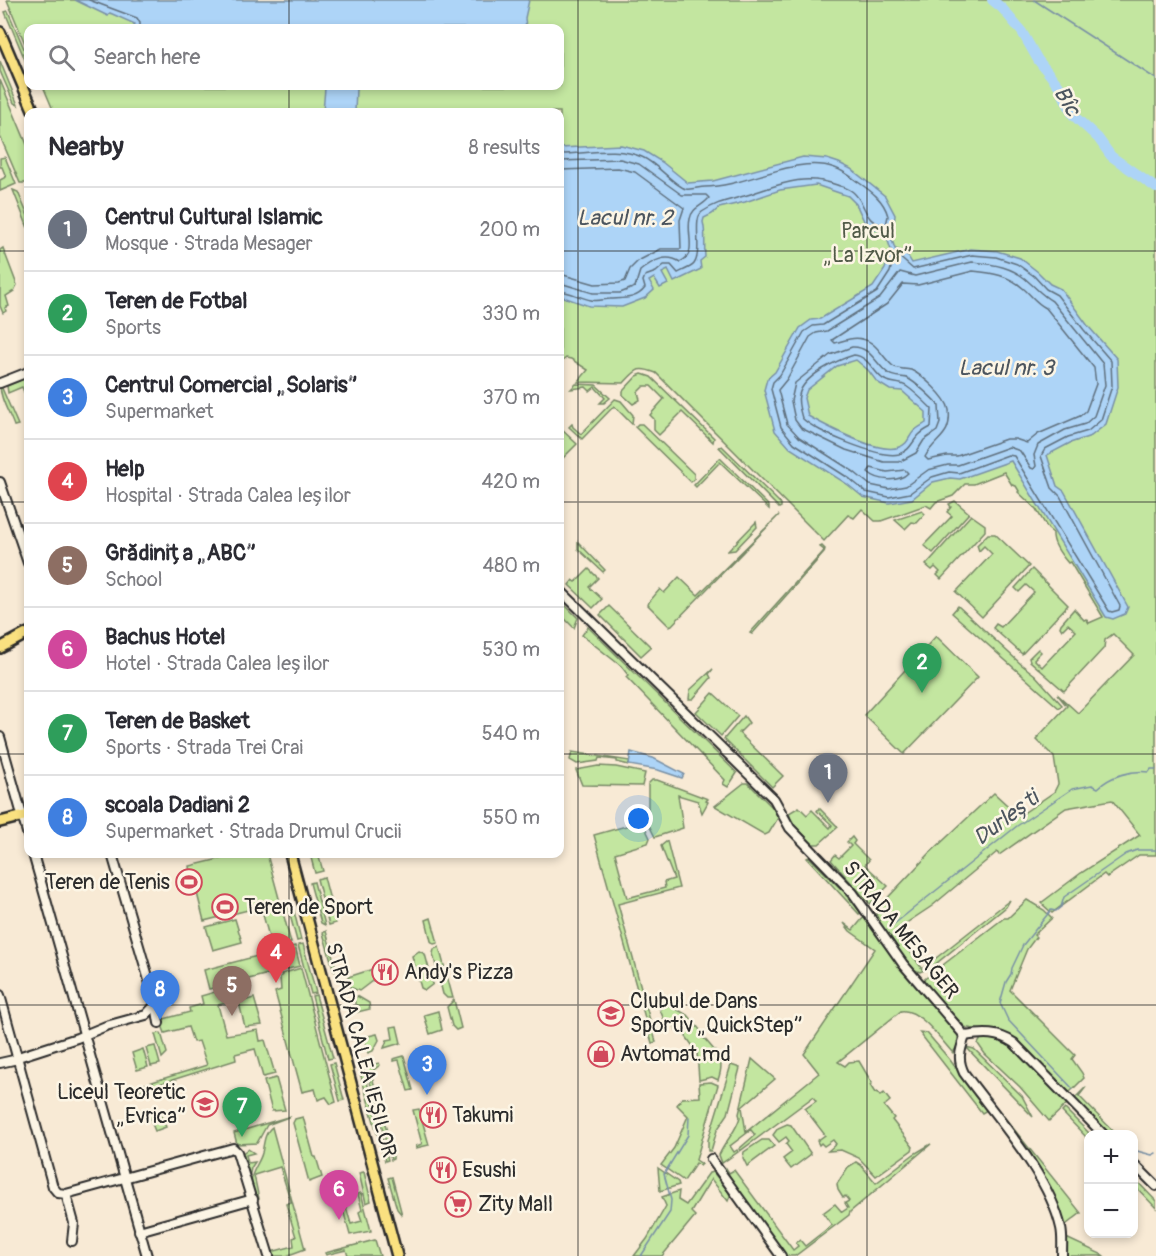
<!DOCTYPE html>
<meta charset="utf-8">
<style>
body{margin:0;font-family:Pangolin,sans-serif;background:#f7f7f7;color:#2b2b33}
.controls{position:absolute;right:18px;bottom:18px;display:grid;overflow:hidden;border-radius:12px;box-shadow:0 3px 9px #0003}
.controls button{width:54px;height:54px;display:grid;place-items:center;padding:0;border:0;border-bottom:2px solid #e1e1e2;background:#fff;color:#2b2b33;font:30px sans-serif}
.you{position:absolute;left:639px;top:819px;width:21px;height:21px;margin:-15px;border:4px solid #fff;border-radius:50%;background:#1a73e8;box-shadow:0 0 0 9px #1a73e833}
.badge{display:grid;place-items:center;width:39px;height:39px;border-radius:50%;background:#d1495b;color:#fff;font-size:20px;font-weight:700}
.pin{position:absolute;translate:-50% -50px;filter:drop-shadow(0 2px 3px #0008)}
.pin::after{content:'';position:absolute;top:32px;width:21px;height:18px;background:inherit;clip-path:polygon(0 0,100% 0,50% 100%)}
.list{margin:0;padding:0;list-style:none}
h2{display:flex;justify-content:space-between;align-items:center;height:78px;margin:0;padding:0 24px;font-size:26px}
h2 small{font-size:20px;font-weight:400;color:#7c7c81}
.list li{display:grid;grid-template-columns:39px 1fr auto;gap:18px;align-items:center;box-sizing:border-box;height:84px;padding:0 24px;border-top:2px solid #e1e1e2}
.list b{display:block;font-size:22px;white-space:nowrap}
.list p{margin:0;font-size:20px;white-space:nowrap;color:#7c7c81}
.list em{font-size:20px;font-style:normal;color:#7c7c81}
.icon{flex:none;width:33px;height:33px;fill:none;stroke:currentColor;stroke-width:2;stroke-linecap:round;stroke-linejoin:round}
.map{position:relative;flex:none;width:1156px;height:1256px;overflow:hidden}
.search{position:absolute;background:#fff;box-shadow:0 3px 9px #0003;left:24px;top:24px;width:540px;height:66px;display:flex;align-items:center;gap:15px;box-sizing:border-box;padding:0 21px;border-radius:12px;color:#7c7c81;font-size:22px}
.panel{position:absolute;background:#fff;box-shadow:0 3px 9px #0003;left:24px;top:108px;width:540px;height:750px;border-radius:12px}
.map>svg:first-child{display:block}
</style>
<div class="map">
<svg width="1156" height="1256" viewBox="0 0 1156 1256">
<rect width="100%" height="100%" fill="#f8ead5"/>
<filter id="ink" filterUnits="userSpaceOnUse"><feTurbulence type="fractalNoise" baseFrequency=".0167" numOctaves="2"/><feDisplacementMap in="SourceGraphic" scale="12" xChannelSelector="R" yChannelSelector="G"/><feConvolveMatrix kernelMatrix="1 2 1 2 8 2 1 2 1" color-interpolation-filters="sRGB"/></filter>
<g filter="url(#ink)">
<g fill="#c3e6a0" stroke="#786" stroke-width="1.5">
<path d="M7,0H1156V855H1139L1107,877L1104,874L1052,913L1041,903L1081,873L1140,835L1112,800L1066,808L999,855L997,852L932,906L896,930L922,969L1010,900L1006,907L933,966L920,972L915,970L886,938L876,914L879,907L930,853L994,793L1019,816L1054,792L1058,784L1054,757L1036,739L1067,706L1057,694L1078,713L1134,655L1113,634L1105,640L1104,648L1064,691L1030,661L1029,658L1038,649L1041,652L1034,659L1042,667L1076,631L1068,624L1062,630L1060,627L1061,624L1074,609L1084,620L1086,619L1089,623L1103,617L1070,562L1068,563C1061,555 1052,543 1053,533L1048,529L1036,509L1018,492L1019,491L1016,486L1012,485L1004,472L974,484H965L953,496L936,502L931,508L926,505L881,521H875L862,509L854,518L848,515L824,541L656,373C638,366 637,369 624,383L578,382L588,370L571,359L566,358L560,363V112H54L43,86H560V28H28V51Z"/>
<polygon points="8,11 28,58 28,67 5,12"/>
<polygon points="0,61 18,105 14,103 0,71"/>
<polygon points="0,80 28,147 28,183 20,183 0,136"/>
<polygon points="5,157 16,184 0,191 0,180 6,177 2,167 0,167 0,158"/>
<polygon points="13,190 18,192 28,216 28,228"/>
<polygon points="3,248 17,285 14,291 6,296 9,306 5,308 6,311 3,313 0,306 0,250"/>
<polygon points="642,374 651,377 714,438 713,442 682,412 659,435 654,430 654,419 650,415 664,399 651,386 644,386 638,392 640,400 633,404 623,395 623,391 637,376"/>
<polygon points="28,377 28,402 22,387 8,393 7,386"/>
<polygon points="576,384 596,385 610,398 604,403 600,403 605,398 595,387 590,391 586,387 571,389"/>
<path d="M0,385L1,386L18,425L14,426C9,412 0,399 0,385Z"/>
<polygon points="615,399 621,401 633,415 632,424 614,406 582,439 569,427 572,424 573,427 581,434"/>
<polygon points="638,424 642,424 694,474 694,479 691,482 635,427"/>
<polygon points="560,428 577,444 560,461"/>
<polygon points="722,446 781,504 781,507 779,508 719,447"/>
<polygon points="720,458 769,506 769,509 720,462 696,487 694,485"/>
<polygon points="955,501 969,513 933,553 924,545 952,516 947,512 951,507 949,504"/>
<polygon points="922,511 925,514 917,523 912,522 905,529 895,520"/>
<polygon points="779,515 670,627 648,605 649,602 660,589 664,593 679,577 698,595"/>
<polygon points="971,515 985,525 985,531 941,579 937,575 940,572 935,567 932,570 926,565"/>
<polygon points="756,522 757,527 735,550 728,551"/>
<polygon points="995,534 1029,566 982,617 956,592 992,554 984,546 979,551 977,545 988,534"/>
<polygon points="578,542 605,570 603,572 578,549"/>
<polygon points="822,546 825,549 824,553 752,634 750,633 823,552 824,550 820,547"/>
<polygon points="589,569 598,578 589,587 602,599 593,608 569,585 573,580 576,582"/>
<polygon points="1032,569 1068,605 1022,654 993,628 996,624 1001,627 1034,592 1026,585 1019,592 1015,588"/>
<polygon points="560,600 578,618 574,628 560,614"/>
<polygon points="609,606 651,647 641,656 600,615"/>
<polygon points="958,606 1022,665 1035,675 1062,705 1059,708 952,613"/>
<polygon points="588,627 737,773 728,787 723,784 725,780 626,677 628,675 621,666 582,635"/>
<polygon points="936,636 978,677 904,754 864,715"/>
<polygon points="713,669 709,674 711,678 693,699 689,699 690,690"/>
<polygon points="713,693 738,716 721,736 696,712"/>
<polygon points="744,716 749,723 739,733 783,776 772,787 724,739"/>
<polygon points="572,752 630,761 629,765 617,762 617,760 599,758 598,761 577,764 570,760"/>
<polygon points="598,766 616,767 645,773 642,786 582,785 576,770"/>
<polygon points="652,780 657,780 708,799 706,801 708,802 702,813 698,801 678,795 683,828 655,837 648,823 648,784"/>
<polygon points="744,783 748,783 773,808 778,818 769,833 765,835 715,806"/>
<polygon points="799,807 807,815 812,810 830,828 832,825 817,811 819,808 838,827 819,844 813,844 792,823 789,813"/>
<polygon points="640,822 643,823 650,838 648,843 615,853 627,898 665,888 664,882 674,879 661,846 667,841 679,888 618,904 656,1042 652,1043 594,835"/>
<polygon points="852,837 855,841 853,844 869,860 865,865 888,886 870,904 831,860 835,855 839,858 851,846 847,842"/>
<polygon points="240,854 267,854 280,902 204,921 196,889 187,891 183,875 191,873 190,866"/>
<polygon points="310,854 318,854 323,871 315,873"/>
<polygon points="809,857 846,894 861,913 859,914 807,858"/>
<polygon points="324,877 336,923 329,925 317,879"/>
<polygon points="314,882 325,925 321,923 310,883"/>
<path d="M1027,900L1044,910L1052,918L1034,935L1036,937L1027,949L1010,990L1075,1055L1072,1059L1082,1073L1084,1078L1070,1092L1066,1091C1052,1076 1021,1038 1003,1033C991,1029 977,1031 965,1027L922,981L1004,918H1008Z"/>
<polygon points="292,903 301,940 297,941 287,904"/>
<polygon points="281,905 291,943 272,948 262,911"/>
<path d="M864,917L912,981L958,1033V1044L953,1053C941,1040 919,1008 901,1011L838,1062L845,1066L849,1062L859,1061L872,1083L870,1085L875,1093L877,1092L880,1096L884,1093L890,1101L884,1106L894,1118L892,1120L913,1147L912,1150L876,1176L859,1158L841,1150L828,1151L836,1144L833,1140L824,1146L821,1143L819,1145L817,1141L825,1135L805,1109L816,1101L813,1097L740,1151L739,1149L755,1135L751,1130L730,1146L734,1152L737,1150L738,1152L722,1163L719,1155C727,1138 736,1132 740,1117L739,1114L752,1059L775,1079L742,1107L746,1132L819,1073L804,1054L875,949L850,931L844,923L853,930Z"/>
<polygon points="431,918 438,943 434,944 431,941 426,920"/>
<polygon points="235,919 242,942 213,950 206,927"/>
<polygon points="326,931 337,972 334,971 323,933"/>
<polygon points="303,944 316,993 311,994 298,945"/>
<polygon points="295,946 300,966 209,989 204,970"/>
<polygon points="439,947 453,998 447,998 443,994 433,954 434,949"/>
<polygon points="419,951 425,954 433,984 425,990 421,988 412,956"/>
<polygon points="301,968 336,1102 331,1104 326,1097 318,1100 315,1089 302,1092 275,992 281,990 280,977 282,975 281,974"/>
<polygon points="373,969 376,978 359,991 350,987 348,977"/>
<polygon points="243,984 247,1000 254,998 262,1025 245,1027 238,999 218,1005 226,1035 258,1030 260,1041 265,1040 275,1074 263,1077 255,1049 235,1054 236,1060 137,1091 136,1087 207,1065 199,1041 193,1042 188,1027 165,1033 160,1020 190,1012 189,1008 203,1004 201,996"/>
<polygon points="316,995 333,1058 328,1059 312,996"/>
<polygon points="357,996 369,1003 370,1009 357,1012 354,999"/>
<path d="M655,997L689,1016L704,1035L703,1037C717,1054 726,1058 718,1080L712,1077L699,1080L697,1052L680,1028L676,1030L674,1023L664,1020Z"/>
<polygon points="454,1000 461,1028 456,1030 452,1026 447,1007"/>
<polygon points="438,1011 442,1030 430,1034 424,1015"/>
<polygon points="397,1026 401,1043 384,1048 387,1040 393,1039 391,1027"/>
<polygon points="919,1032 927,1033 950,1060 987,1110 982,1113"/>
<polygon points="161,1033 167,1053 162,1058 155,1034"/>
<polygon points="377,1034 379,1040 373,1051 368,1053 364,1037"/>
<polygon points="982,1037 992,1038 1011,1046 1068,1103 1049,1121 1020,1087 985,1054 978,1044"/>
<polygon points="155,1046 160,1064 151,1066 146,1048"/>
<polygon points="966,1047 974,1049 1022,1096 1033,1117"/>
<polygon points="143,1049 148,1067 137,1070 132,1053"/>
<polygon points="404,1056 413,1090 408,1091 399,1060 393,1061 393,1059"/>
<polygon points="334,1063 344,1100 340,1101 330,1064"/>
<polygon points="379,1063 380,1065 371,1072 380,1108 377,1109 366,1066"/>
<polygon points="731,1065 740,1068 728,1114 717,1130 711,1151 708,1151 708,1140"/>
<polygon points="363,1067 388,1160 385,1161 359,1069"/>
<polygon points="276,1078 285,1110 272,1111 264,1081"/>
<polygon points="711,1082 718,1085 696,1160 702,1164 700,1166 696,1163 684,1181 661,1165 674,1148 688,1116 677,1105 682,1098 700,1097 699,1083"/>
<polygon points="1086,1087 1079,1096 1116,1134 1107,1134 1073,1100"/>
<path d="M997,1108L1081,1213L1063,1227C1061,1219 1060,1211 1057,1204C1046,1172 1013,1139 997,1108Z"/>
<polygon points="419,1109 429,1145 416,1148 416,1146 422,1144 413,1110"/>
<polygon points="1065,1109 1090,1134 1088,1134 1088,1139 1062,1112"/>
<polygon points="159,1110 166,1127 155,1131 148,1114"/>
<polygon points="382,1112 393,1156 393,1159 391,1160 378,1113"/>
<polygon points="291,1116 267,1125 257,1143 237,1144 234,1133"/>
<polygon points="303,1117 314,1157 316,1157 322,1177 309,1182 293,1123 295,1119"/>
<polygon points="787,1124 791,1125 811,1154 791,1169 783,1159 792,1152 786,1144 789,1141 786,1137 779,1142 773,1135 778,1128"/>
<path d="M272,1127L305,1249L286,1256H272L271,1252L294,1246L293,1238L296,1237L286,1204L291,1202L280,1167L254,1175L259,1199L256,1200C254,1192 250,1184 252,1176C254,1168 260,1161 262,1153C264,1144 264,1133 272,1127Z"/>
<polygon points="762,1140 769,1140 774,1146 747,1166 743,1158 744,1152"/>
<polygon points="931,1144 850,1212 849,1215 795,1256 785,1256 725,1170 726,1168 729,1173 734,1170 793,1250 798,1246 796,1243 800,1240 805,1246 832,1225 823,1213 835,1204 842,1212 848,1208 845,1203 849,1201 845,1196 843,1198 838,1190 837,1184 848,1167 856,1162 861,1165 876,1183 914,1154"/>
<polygon points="248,1149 254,1153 246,1155 248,1163 255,1162 251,1168 249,1178 241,1154"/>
<polygon points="658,1168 678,1182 679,1185 660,1191"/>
<polygon points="364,1172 371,1201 366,1203 359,1173"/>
<polygon points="713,1172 729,1192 730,1196 728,1201 711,1179 691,1212 695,1216 662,1256 634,1256 647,1239 666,1206 662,1197 679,1191 678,1200 686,1205 709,1173"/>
<polygon points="392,1177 402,1215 397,1209 388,1178"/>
<polygon points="1134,1178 1156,1201 1156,1208 1134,1185"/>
<polygon points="342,1193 351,1224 362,1221 359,1212 362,1210 358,1194 361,1193 371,1231 350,1235 339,1195"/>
<polygon points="1064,1237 1103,1255 1104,1256 1065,1256"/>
<polygon points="375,1240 380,1256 348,1256 346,1250 326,1255 325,1253"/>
</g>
<g fill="#add4f7" stroke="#7990a5" stroke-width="1.5" fill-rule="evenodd">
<polygon points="75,0 529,0 525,18 526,28 133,28 135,24 110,13 108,16"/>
<polygon points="323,86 362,86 356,89 355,112 323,112 325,88"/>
<path d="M621,145L644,151L662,162L688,183L713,181L803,157L827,159L839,163L851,169L885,196L895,215L894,224L889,231L895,249C904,251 908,255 912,263L971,249L997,251L1020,258L1038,272L1050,284L1061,289L1088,326L1117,359L1118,387L1106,424L1091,436L1070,443L1047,455L1057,486L1064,491L1128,607L1125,614L1113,619L1106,617L1011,461L960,479L950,478L933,482L912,499L889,503L863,497L847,484L790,448L775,431L764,390L767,379L775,372L800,328L811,320L820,319L873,287L885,269L891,250L885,232L871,229L865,223L856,204L848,196L816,185L780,190L745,202L719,208L712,214L704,218L703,222C706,233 704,245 705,257L700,261L701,269L674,282L668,270L662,273L668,284L660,288L654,278L649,281L654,290L645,298L622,307L589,306L560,296V148ZM856,360L868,370L877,382L890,390L902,391L926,412V423C923,425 917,428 914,431C908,437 909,444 899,447C880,455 826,426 808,416L804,398L807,390L837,366Z"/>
<polygon points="631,752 653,758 684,774 682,778 658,770 629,765"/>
</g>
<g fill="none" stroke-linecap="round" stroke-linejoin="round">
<g stroke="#5f6f7d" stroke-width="1.5">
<polyline points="89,0 137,18 140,23 140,28"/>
<path d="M560,154C586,154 617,146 642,157C657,163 674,186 686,189C692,190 699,187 705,187C746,187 796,154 835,168C844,171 851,177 858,182C871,191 884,200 888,216L886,225C863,224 868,205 853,192C849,188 842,187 837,185C801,172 777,186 744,196C726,201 717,202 702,212C692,220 703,251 694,264C692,267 682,271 678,273L671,265H664L656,272L645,276L643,281L645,288C636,300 623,298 610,299C604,299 598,302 591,300C580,298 571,292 560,291"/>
<path d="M560,161L620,159L639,164L682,195H706L709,198C703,206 692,207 690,219C686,234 698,254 680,262C666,253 652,261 640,271L635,287L620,293H593L560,283"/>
<polyline points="560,170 618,168 635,172 684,208 680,220 681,249 661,249 638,261 630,269 625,281 619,283 595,284 560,274"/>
<polygon points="897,255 913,269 972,255 996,257 1017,264 1034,276 1046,289 1057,295 1084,330 1111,361 1112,386 1101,420 1088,431 1068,437 1045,449 1041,456 1052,488 1060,496 1120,606 1119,610 1112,612 1109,611 1014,456 1008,455 959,473 949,472 932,477 910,493 889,497 866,492 850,479 794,443 781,427 771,389 773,382 780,375 804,332 813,326 823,325 877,292 890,272 893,259"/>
<path d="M972,262C994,264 1014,267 1030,283C1038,290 1043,296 1052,301L1103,364L1105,385L1094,416L1085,424L1065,430L1038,445L1034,455L1036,466L1034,469L1031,468L1020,451L1009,447L958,465H948L928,470L906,486L889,489L870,485L854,472L799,437L787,424L778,390L787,379L810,337L816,333L827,331L880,298L900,272L915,276Z"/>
<path d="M973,271C992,273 1009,275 1024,289C1032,296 1036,303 1046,308L1094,368L1096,384L1086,411L1080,416L1038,434L1027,443L1015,439H1006L957,456H947L928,460L925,457C936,437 952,437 949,410C947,397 922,375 911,370C905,368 898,370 893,366C882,357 877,342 862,339C853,336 843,341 835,343L832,340L887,304L903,284L918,285Z"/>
<path d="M852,347C871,346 876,365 889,374C895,378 901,376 907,378C915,382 934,399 939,406L940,423L937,431L924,440L916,453L899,462H884L846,450L801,428L795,420L791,401L795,383L830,355Z"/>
<path d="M854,355C868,356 873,372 883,379C891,384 899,382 906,386C915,392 925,402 932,409L931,427C927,429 922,432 919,435C911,443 911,450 899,454C881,459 815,432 802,418C800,411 797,402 799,395C803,376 837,360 854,355Z"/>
<path d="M871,468L887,472L905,470L908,473C898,483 878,481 868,472Z"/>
</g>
<g stroke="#7990a5" stroke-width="1.5">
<polyline points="1034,0 1156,79"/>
<path d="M889,928L1017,826L1072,789L1092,785L1098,788C1110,776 1131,770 1149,772L1151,769H1156"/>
<polyline points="1073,1089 1008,1020 1000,1003 1006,982 1011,974 1012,968 1023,945 1051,910 1056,911 1061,907 1064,897 1126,854 1137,850 1156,850"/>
<polyline points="1134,1147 1137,1151 1152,1155 1156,1153"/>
<polyline points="641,1256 670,1212 671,1200 664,1174 688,1135 689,1117"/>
</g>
<polyline stroke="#add4f7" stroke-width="10" points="992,0 1002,8 1022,32 1038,60 1059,86 1073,115 1098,138 1111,156 1156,188"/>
<g stroke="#2b2b2b" stroke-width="12">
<g id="minor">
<polyline points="0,383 28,372"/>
<polyline points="0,482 28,563"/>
<polyline points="560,590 774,799 790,828 853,893 903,964 965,1036"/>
<polyline points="0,737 28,836"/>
<polyline points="33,854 147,1256"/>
<polyline points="112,854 156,1004 159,1023"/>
<polyline points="0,995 53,1187 58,1193 66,1194 74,1223 72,1241"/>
<path d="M965,1036C960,1051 957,1059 964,1073C996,1117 1049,1175 1061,1228C1063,1237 1062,1247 1062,1256"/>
<path d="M965,1036C983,1033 998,1032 1014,1043L1103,1134"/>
<polyline points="18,1057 77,1038 106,1026 146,1015 156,1004"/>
<polyline points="0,1063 18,1059"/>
<polyline points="711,1159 781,1256"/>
<polyline points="1134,1164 1156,1186"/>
<polyline points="66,1194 233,1148 237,1152 269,1256"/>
<polyline points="139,1231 253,1199"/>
</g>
</g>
<g stroke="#2b2b2b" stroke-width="14">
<g id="major">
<polyline points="0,32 34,112"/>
<polyline points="0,648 28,633"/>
<polyline points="0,822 28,815"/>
<polyline points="290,854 397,1256"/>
</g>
</g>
<use href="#minor" stroke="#fcf5e5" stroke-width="8"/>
<use href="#major" stroke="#fae180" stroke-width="9"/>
</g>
</g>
<path fill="none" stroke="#2b2b2b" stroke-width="1.5" stroke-opacity="0.55" d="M289,0V28M578,0V1256M867,0V1256M289,86V112M0,251H28M560,251H1156M0,502H28M560,502H1156M0,754H28M560,754H1156M289,854V1256M0,1005H1156"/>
<defs>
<g id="stadium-ring" transform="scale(1.35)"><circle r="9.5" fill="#fcf5e5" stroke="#d1495b" stroke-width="1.5"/><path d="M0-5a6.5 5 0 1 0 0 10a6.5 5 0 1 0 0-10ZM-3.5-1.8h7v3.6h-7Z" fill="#d1495b"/></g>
<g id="restaurant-ring" transform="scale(1.35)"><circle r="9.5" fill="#fcf5e5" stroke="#d1495b" stroke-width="1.5"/><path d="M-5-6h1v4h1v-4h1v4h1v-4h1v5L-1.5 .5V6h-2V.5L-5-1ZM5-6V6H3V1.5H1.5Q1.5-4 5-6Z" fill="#d1495b"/></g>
<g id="school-ring" transform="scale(1.35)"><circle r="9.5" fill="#fcf5e5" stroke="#d1495b" stroke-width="1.5"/><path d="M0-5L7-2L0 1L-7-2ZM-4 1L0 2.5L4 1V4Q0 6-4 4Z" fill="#d1495b"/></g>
<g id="shop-ring" transform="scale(1.35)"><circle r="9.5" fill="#fcf5e5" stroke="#d1495b" stroke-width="1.5"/><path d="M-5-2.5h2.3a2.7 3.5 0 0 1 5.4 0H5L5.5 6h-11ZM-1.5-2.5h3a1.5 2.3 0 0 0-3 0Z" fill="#d1495b"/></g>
<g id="supermarket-ring" transform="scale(1.35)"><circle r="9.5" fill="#fcf5e5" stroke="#d1495b" stroke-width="1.5"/><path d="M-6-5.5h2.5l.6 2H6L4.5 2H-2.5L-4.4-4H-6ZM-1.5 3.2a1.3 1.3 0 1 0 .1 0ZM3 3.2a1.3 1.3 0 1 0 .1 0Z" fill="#d1495b"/></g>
</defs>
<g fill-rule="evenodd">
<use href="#stadium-ring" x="189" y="882"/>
<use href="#stadium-ring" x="225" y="907"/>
<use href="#restaurant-ring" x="385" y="972"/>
<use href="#school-ring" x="611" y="1013"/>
<use href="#shop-ring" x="601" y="1054"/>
<use href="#school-ring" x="205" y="1104"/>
<use href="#restaurant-ring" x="433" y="1115"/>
<use href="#restaurant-ring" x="443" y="1170"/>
<use href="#supermarket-ring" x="458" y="1204"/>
</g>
<g text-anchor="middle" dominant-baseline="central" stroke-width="5" stroke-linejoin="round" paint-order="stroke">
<g font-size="21" fill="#515a48" stroke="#fcf5e5">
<text x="868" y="231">Parcul<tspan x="868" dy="24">„La Izvor”</tspan></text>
</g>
<g font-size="21" fill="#2b2b2b" stroke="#fcf5e5" text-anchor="start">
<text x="170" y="882" text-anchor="end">Teren de Tenis</text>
<text x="244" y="907">Teren de Sport</text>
<text x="404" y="972">Andy's Pizza</text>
<text x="630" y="1001">Clubul de Dans<tspan x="630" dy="24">Sportiv „QuickStep”</tspan></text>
<text x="620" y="1054">Avtomat.md</text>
<text x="186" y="1092" text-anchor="end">Liceul Teoretic<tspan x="186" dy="24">„Evrica”</tspan></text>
<text x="452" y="1115">Takumi</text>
<text x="462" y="1170">Esushi</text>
<text x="478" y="1204">Zity Mall</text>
</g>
<g font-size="21" fill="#2b2b2b" stroke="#fcf5e5">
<text transform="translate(901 930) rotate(51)">STRADA MESAGER</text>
<text transform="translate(361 1050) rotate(75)">STRADA CALEA IEȘILOR</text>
</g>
<g font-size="22" font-style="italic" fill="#4c555e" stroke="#fcf5e5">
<text transform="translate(1067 101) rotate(59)">Bîc</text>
<text x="625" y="218">Lacul nr. 2</text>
<text x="1006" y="368">Lacul nr. 3</text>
<text transform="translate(1006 818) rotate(-37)">Durlești</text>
</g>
</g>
</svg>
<div class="controls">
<button>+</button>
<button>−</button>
</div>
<div class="you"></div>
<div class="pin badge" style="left:828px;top:803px;background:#6b7280">1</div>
<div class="pin badge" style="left:922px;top:693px;background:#2e9e5b">2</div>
<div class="pin badge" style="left:427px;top:1095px;background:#3f7fe0">3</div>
<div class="pin badge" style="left:276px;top:983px;background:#e0444e">4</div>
<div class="pin badge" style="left:232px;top:1016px;background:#8d6e63">5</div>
<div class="pin badge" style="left:339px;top:1220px;background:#d1479c">6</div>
<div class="pin badge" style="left:242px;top:1137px;background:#2e9e5b">7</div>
<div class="pin badge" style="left:160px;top:1020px;background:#3f7fe0">8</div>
<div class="search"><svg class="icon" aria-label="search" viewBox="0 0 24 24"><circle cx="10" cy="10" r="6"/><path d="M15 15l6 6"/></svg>Search here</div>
<section class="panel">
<h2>Nearby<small>8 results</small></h2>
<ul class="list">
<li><span class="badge" style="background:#6b7280">1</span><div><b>Centrul Cultural Islamic</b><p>Mosque · Strada Mesager</p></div><em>200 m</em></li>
<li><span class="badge" style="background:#2e9e5b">2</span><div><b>Teren de Fotbal</b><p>Sports</p></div><em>330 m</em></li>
<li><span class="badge" style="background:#3f7fe0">3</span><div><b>Centrul Comercial „Solaris”</b><p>Supermarket</p></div><em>370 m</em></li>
<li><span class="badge" style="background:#e0444e">4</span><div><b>Help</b><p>Hospital · Strada Calea Ieșilor</p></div><em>420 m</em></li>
<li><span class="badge" style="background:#8d6e63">5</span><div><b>Grădinița „ABC”</b><p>School</p></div><em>480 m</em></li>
<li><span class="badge" style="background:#d1479c">6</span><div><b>Bachus Hotel</b><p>Hotel · Strada Calea Ieșilor</p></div><em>530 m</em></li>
<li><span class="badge" style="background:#2e9e5b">7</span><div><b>Teren de Basket</b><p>Sports · Strada Trei Crai</p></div><em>540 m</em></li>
<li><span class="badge" style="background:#3f7fe0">8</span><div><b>scoala Dadiani 2</b><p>Supermarket · Strada Drumul Crucii</p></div><em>550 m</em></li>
</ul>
</section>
</div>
